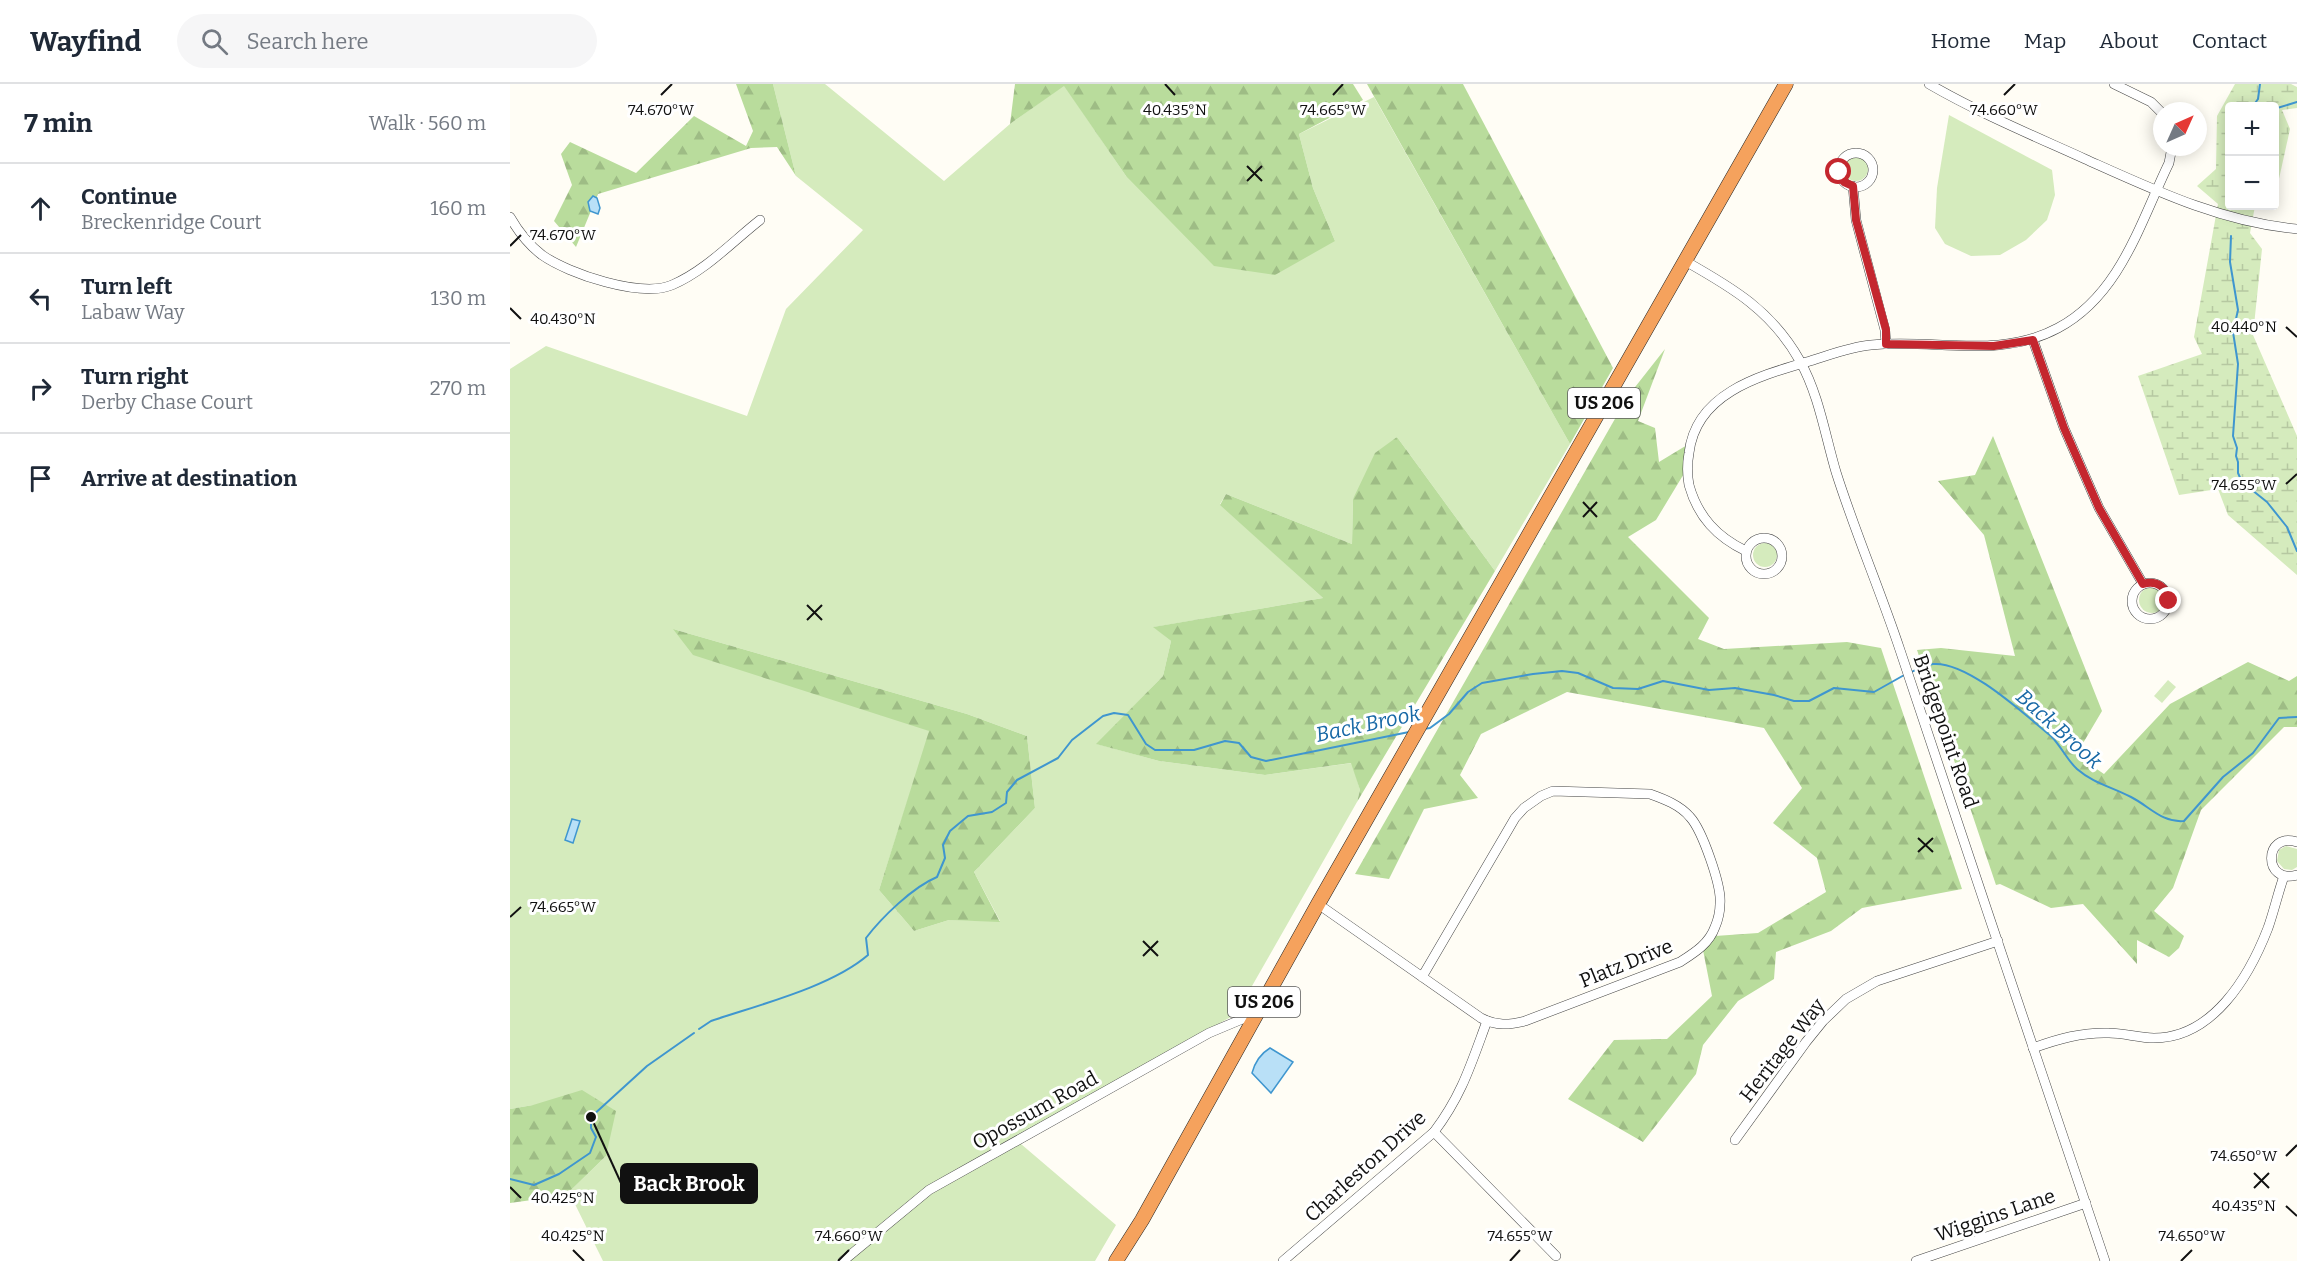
<!DOCTYPE html>
<meta charset="utf-8">
<style>
body{margin:0;font-family:Bitter,serif;background:#f6f6f7;color:#1f2937}
.controls{position:absolute;right:18px;top:18px;display:grid;overflow:hidden;border-radius:6px;box-shadow:0 3px 15px #0003}
.controls button{width:54px;height:54px;display:grid;place-items:center;padding:0;border:0;border-bottom:2px solid #e0e1e3;background:#fff;color:#1f2937;font:30px sans-serif}
.compass{position:absolute;left:1643px;top:18px;width:54px;height:54px;border-radius:50%;background:#fff;box-shadow:0 3px 15px #0003;rotate:45deg}
.stop{position:absolute;width:18px;height:18px;margin:-14px;border:4px solid #c4262e;border-radius:50%;background:#fff}
.stop.end{background:#c4262e;border-color:#fff;box-shadow:0 2px 6px #0008}
.list{margin:0;padding:0;list-style:none}
h2{display:flex;justify-content:space-between;align-items:center;height:78px;margin:0;padding:0 24px;font-size:26px}
h2 small{font-size:20px;font-weight:400;color:#747a83}
.list li{display:grid;grid-template-columns:39px 1fr auto;gap:18px;align-items:center;box-sizing:border-box;height:90px;padding:0 24px;border-top:2px solid #e0e1e3}
.list b{display:block;font-size:22px;white-space:nowrap}
.list p{margin:0;font-size:20px;white-space:nowrap;color:#747a83}
.list em{font-size:20px;font-style:normal;color:#747a83}
.icon{flex:none;width:33px;height:33px;fill:none;stroke:currentColor;stroke-width:2;stroke-linecap:round;stroke-linejoin:round}
.map{position:relative;flex:none;width:1787px;height:1177px;overflow:hidden}
header{display:flex;align-items:center;gap:36px;box-sizing:border-box;height:84px;padding:0 30px;background:#fff;border-bottom:2px solid #e0e1e3}
header strong{font-size:28px}
nav{display:flex;gap:33px;margin-inline-start:auto;font-size:21px}
.search{width:420px;height:54px;background:#f6f6f7;display:flex;align-items:center;gap:15px;box-sizing:border-box;padding:0 21px;border-radius:33px;color:#747a83;font-size:22px}
main{display:flex}
aside{flex:1;background:#fff}
.map>svg:first-child{display:block}
</style>
<header>
<strong>Wayfind</strong>
<div class="search"><svg class="icon" aria-label="search" viewBox="0 0 24 24"><circle cx="10" cy="10" r="6"/><path d="M15 15l6 6"/></svg>Search here</div>
<nav><a>Home</a><a>Map</a><a>About</a><a>Contact</a></nav>
</header>
<main>
<aside>
<h2>7 min<small>Walk · 560 m</small></h2>
<ul class="list">
<li><svg class="icon" aria-label="ahead" viewBox="0 0 24 24"><path d="M12 20V5M6 11l6-6 6 6"/></svg><div><b>Continue</b><p>Breckenridge Court</p></div><em>160 m</em></li>
<li><svg class="icon" aria-label="left" viewBox="0 0 24 24"><path d="M17 20v-9H6M10 6l-5 5 5 5"/></svg><div><b>Turn left</b><p>Labaw Way</p></div><em>130 m</em></li>
<li><svg class="icon" aria-label="right" viewBox="0 0 24 24"><path d="M7 20v-9h11M14 6l5 5-5 5"/></svg><div><b>Turn right</b><p>Derby Chase Court</p></div><em>270 m</em></li>
<li><svg class="icon" aria-label="arrive" viewBox="0 0 24 24"><path d="M6 21V4h12l-3 4 3 4H6"/></svg><div><b>Arrive at destination</b></div></li>
</ul>
</aside>
<div class="map">
<svg width="1787" height="1177" viewBox="0 0 1787 1177">
<defs>
<pattern id="forest-firs" width="22" height="20" patternUnits="userSpaceOnUse" patternTransform="scale(1.5)"><rect width="22" height="20" fill="#b9dc9c"/><path d="M5 1l3.5 6h-7zM16 11l3.5 6h-7z" fill="#9ebc85"/></pattern>
<pattern id="wetland-marsh" width="20" height="14" patternUnits="userSpaceOnUse" patternTransform="scale(1.5)"><rect width="20" height="14" fill="#d5ebbd"/><path d="M1 5h8M5 5V1M11 12h8M15 12V8" fill="none" stroke="#b6c8a1"/></pattern>
</defs>
<rect width="100%" height="100%" fill="#fffdf5"/>
<g fill="#d5ebbd" fill-rule="evenodd">
<path d="M263,0H315L434,97L500,40L554,1L616,92L825,157L803,104L789,50L864,13L1060,360L985,487L887,353L843,415L842,460L716,410L710,420L813,514L644,543L661,557L653,592L587,660L649,677L755,691L842,679L850,706L847,718L726,930L505,1055L606,1141L585,1177H340L335,1171L326,1177H93L59,1108L96,1072L23,1021L0,1025V285L36,262L237,332L276,225L353,146L286,92ZM163,545L457,630L517,652L525,724L464,788L490,837L439,836L404,847L369,806L420,647Z"/>
<polygon points="1439,31 1542,86 1545,111 1537,136 1516,156 1490,171 1461,172 1435,160 1425,144 1427,104"/>
<circle cx="1346" cy="85" r="12"/>
<circle cx="1255" cy="471" r="12"/>
<circle cx="1642" cy="516" r="13"/>
<polygon points="1658,596 1666,603 1652,619 1644,612"/>
<polygon points="1776,762 1787,765 1787,783 1782,786 1774,785 1767,777 1769,766"/>
</g>
<g fill="url(#forest-firs)">
<polygon points="226,0 263,0 286,92 267,63 241,64 88,110 66,163 44,137 62,101 51,70 60,58 126,89 184,32 236,62 243,47"/>
<polygon points="505,0 843,0 853,16 789,50 803,104 825,157 765,191 704,182 616,92 554,2 500,40"/>
<polygon points="857,0 953,0 1103,284 1060,360"/>
<polygon points="1155,265 1128,337 1145,344 1149,378 1182,358 1178,383 1146,436 1118,453 1199,534 1188,555 1214,565 1337,558 1371,564 1452,805 1352,824 1321,847 1266,868 1264,895 1228,917 1193,961 1186,990 1133,1058 1058,1015 1104,956 1157,955 1202,912 1193,866 1205,852 1248,849 1316,808 1307,774 1263,739 1292,704 1254,644 1057,608 971,650 950,691 968,714 914,725 879,795 845,790 1118,312"/>
<polygon points="1483,352 1592,627 1566,671 1594,690 1660,620 1738,578 1779,597 1787,592 1787,643 1774,643 1691,726 1663,804 1644,827 1674,852 1669,864 1659,873 1627,856 1627,880 1573,820 1541,824 1490,800 1486,801 1407,566 1431,564 1505,572 1474,451 1428,397 1465,391"/>
<polygon points="887,353 985,487 847,718 850,706 841,679 755,691 649,677 586,660 653,592 661,557 643,543 813,514 710,421 716,410 842,460 843,415 865,369"/>
<polygon points="163,545 457,630 517,652 525,724 464,788 490,838 439,836 404,847 369,806 419,647 183,571"/>
<polygon points="72,1006 106,1027 96,1072 59,1108 51,1112 0,1119 0,1025 23,1021"/>
</g>
<polygon fill="url(#wetland-marsh)" points="1725,0 1781,0 1787,3 1787,24 1772,26 1780,45 1765,113 1764,22 1720,22 1720,122 1745,122 1740,149 1752,165 1743,251 1787,352 1787,491 1718,431 1708,405 1669,411 1628,292 1692,270 1684,253 1708,120 1687,102 1706,85 1707,32"/>
<g fill="#b9e0f7" stroke="#3f96cf" stroke-width="1.5">
<polygon points="83,112 87,114 90,124 88,130 80,127 78,118"/>
<polygon points="62,735 70,737 63,759 55,756"/>
<path d="M760,964L783,978L761,1009L742,989C745,978 750,970 760,964Z"/>
</g>
<g fill="none" stroke-linecap="round" stroke-linejoin="round">
<g stroke="#3f96cf" stroke-width="2">
<polyline points="1743,22 1748,15 1750,0"/>
<polyline points="1764,25 1787,18"/>
<polyline points="1721,152 1720,178 1728,226 1723,248 1728,280 1723,352 1727,364 1726,372 1728,378 1728,389 1732,398 1757,418 1777,443 1787,467"/>
<path d="M1401,588C1408,585 1416,581 1423,580C1458,577 1515,631 1541,652C1551,662 1557,676 1567,685C1583,699 1602,703 1621,713C1639,722 1652,739 1674,737L1713,693L1743,669L1769,634L1787,633"/>
<polyline points="913,645 920,644 939,630 958,608 972,599 1023,590 1052,587 1068,589 1103,604 1128,605 1153,597 1199,606 1225,604 1264,611 1284,617 1299,617 1324,604 1364,608 1396,590"/>
<path d="M189,945L201,937C248,921 321,903 358,871L356,854C372,833 403,803 427,793L435,774L433,761L440,747L458,732L482,728L496,719L497,708L507,696L548,674L562,656L593,632L604,629L618,631L636,660L645,666H684L715,657L729,659L741,673L756,677L899,648"/>
<polyline points="0,1095 24,1101 49,1090 80,1069 86,1053 81,1044 81,1033 137,982 184,949"/>
</g>
<g stroke="#444" stroke-width="10">
<g id="minor">
<path d="M1419,0C1469,29 1522,51 1575,75C1644,106 1711,138 1787,145"/>
<polyline points="1604,0 1641,18 1652,29"/>
<circle cx="1346" cy="86" r="17"/>
<polyline points="1343,102 1346,136 1375,246 1376,260"/>
<path d="M0,133C8,147 19,161 32,171C59,190 131,214 162,201C195,187 222,158 250,136"/>
<path d="M1175,177C1223,204 1262,227 1290,277C1309,311 1315,351 1326,388C1345,448 1370,506 1390,566C1458,770 1526,973 1595,1177"/>
<polyline points="1523,256 1554,344 1589,424 1633,500"/>
<circle cx="1254" cy="472" r="18"/>
<path d="M1236,467C1207,453 1188,433 1179,401C1177,390 1177,380 1179,369C1186,309 1249,292 1300,277C1320,271 1339,263 1361,261C1423,254 1489,276 1548,244C1610,211 1630,139 1659,79L1662,63"/>
<circle cx="1640" cy="517" r="18"/>
<path d="M1787,758C1753,747 1753,801 1787,791"/>
<path d="M808,820L971,934C986,942 999,941 1015,937L1170,878C1184,869 1199,860 1205,843C1208,836 1210,827 1210,820C1212,802 1192,746 1180,733C1170,721 1154,715 1140,710L1043,707L1031,712L1014,724L1005,734L912,893"/>
<path d="M1523,964C1548,955 1572,948 1599,949C1614,949 1629,954 1644,954C1703,954 1739,893 1758,844C1764,827 1768,809 1774,792"/>
<polyline points="924,1048 1046,1172"/>
<polyline points="1225,1056 1296,958 1313,937 1336,915 1367,897 1488,857"/>
<polyline points="333,1177 419,1106 699,949 749,928"/>
<path d="M773,1177L924,1048C952,1011 961,980 977,937"/>
<polyline points="1406,1177 1576,1119"/>
</g>
</g>
<g stroke="#222" stroke-width="15">
<polyline id="highway" points="606,1177 632,1136 808,820 1276,0"/>
</g>
<use href="#minor" stroke="#fff" stroke-width="9"/>
<use href="#highway" stroke="#f5a25d" stroke-width="14"/>
</g>
<g fill="none" stroke-linecap="round" stroke-linejoin="round">
<path stroke="#c4262e" stroke-width="8" d="M1329,88L1334,98L1343,102L1346,136L1376,246V260L1484,262L1523,256L1554,344L1589,424L1633,500C1647,496 1657,503 1659,517"/>
</g>
<path fill="none" stroke="#111" stroke-width="2" d="M655,0L665,11M151,11L162,0M823,11L833,0M1494,11L1505,0M737,82L752,97M737,97L752,82M0,162L11,151M0,224L11,235M1776,243L1787,253M1776,400L1787,390M1073,418L1087,433M1073,433L1087,418M297,521L312,536M297,536L312,521M1408,754L1423,768M1408,768L1423,754M0,833L11,823M633,857L648,872M633,872L648,857M1776,1072L1787,1061M1744,1089L1759,1104M0,1103L11,1114M1744,1104L1759,1089M1776,1122L1787,1132M63,1166L74,1177M328,1177L339,1166M1000,1177L1010,1166M1671,1177L1682,1166"/>
<g text-anchor="middle" dominant-baseline="central" stroke-width="6" stroke-linejoin="round" paint-order="stroke">
<g fill="#fff" stroke="#585858" stroke-width="1.5">
<rect x="1058" y="304" width="72" height="30" rx="4.5"/>
<rect x="718" y="903" width="72" height="30" rx="4.5"/>
</g>
<g font-size="18" font-weight="bold" fill="#111">
<text x="1094" y="319">US 206</text>
<text x="754" y="918">US 206</text>
</g>
<g font-size="20" fill="#111" stroke="#fff">
<text transform="translate(1436 647) rotate(71)">Bridgepoint Road</text>
<text transform="translate(1116 879) rotate(-22)">Platz Drive</text>
<text transform="translate(1272 966) rotate(-52)">Heritage Way</text>
<text transform="translate(525 1026) rotate(-29)">Opossum Road</text>
<text transform="translate(855 1082) rotate(-42)">Charleston Drive</text>
<text transform="translate(1485 1131) rotate(-19)">Wiggins Lane</text>
</g>
<g font-size="21" font-style="italic" fill="#1768a6" stroke="#fff">
<text transform="translate(858 640) rotate(-12)">Back Brook</text>
<text transform="translate(1549 645) rotate(42)">Back Brook</text>
</g>
</g>
<g font-size="15" text-anchor="middle" fill="#111" stroke="#fff" stroke-width="6" stroke-linejoin="round" paint-order="stroke">
<text x="151" y="31">74.670°W</text>
<text x="665" y="31">40.435°N</text>
<text x="823" y="31">74.665°W</text>
<text x="1494" y="31">74.660°W</text>
<text x="53" y="156">74.670°W</text>
<text x="53" y="240">40.430°N</text>
<text x="1734" y="248">40.440°N</text>
<text x="1734" y="406">74.655°W</text>
<text x="53" y="828">74.665°W</text>
<text x="1734" y="1077">74.650°W</text>
<text x="53" y="1119">40.425°N</text>
<text x="1734" y="1127">40.435°N</text>
<text x="1010" y="1157">74.655°W</text>
<text x="63" y="1157">40.425°N</text>
<text x="339" y="1157">74.660°W</text>
<text x="1682" y="1157">74.650°W</text>
</g>
<path fill="none" stroke="#111" stroke-width="2" d="M81 1033L111 1099"/>
<circle fill="#111" stroke="#fff" stroke-width="2" cx="81" cy="1033" r="6"/>
<rect fill="#111" stroke="#111" stroke-width="2" x="111" y="1080" width="136" height="39" rx="6"/>
<g font-size="21" text-anchor="middle" font-weight="bold" fill="#fff">
<text x="179" y="1107">Back Brook</text>
</g>
</svg>
<div class="controls">
<button>+</button>
<button>−</button>
</div>
<svg class="compass" viewBox="-18 -18 36 36"><path d="M0-13l5 13h-10z" fill="#e53935"/><path d="M0 13l5-13h-10z" fill="#747a83"/></svg>
<div class="stop" style="left:1329px;top:88px"></div>
<div class="stop end" style="left:1659px;top:517px"></div>
</div>
</main>
